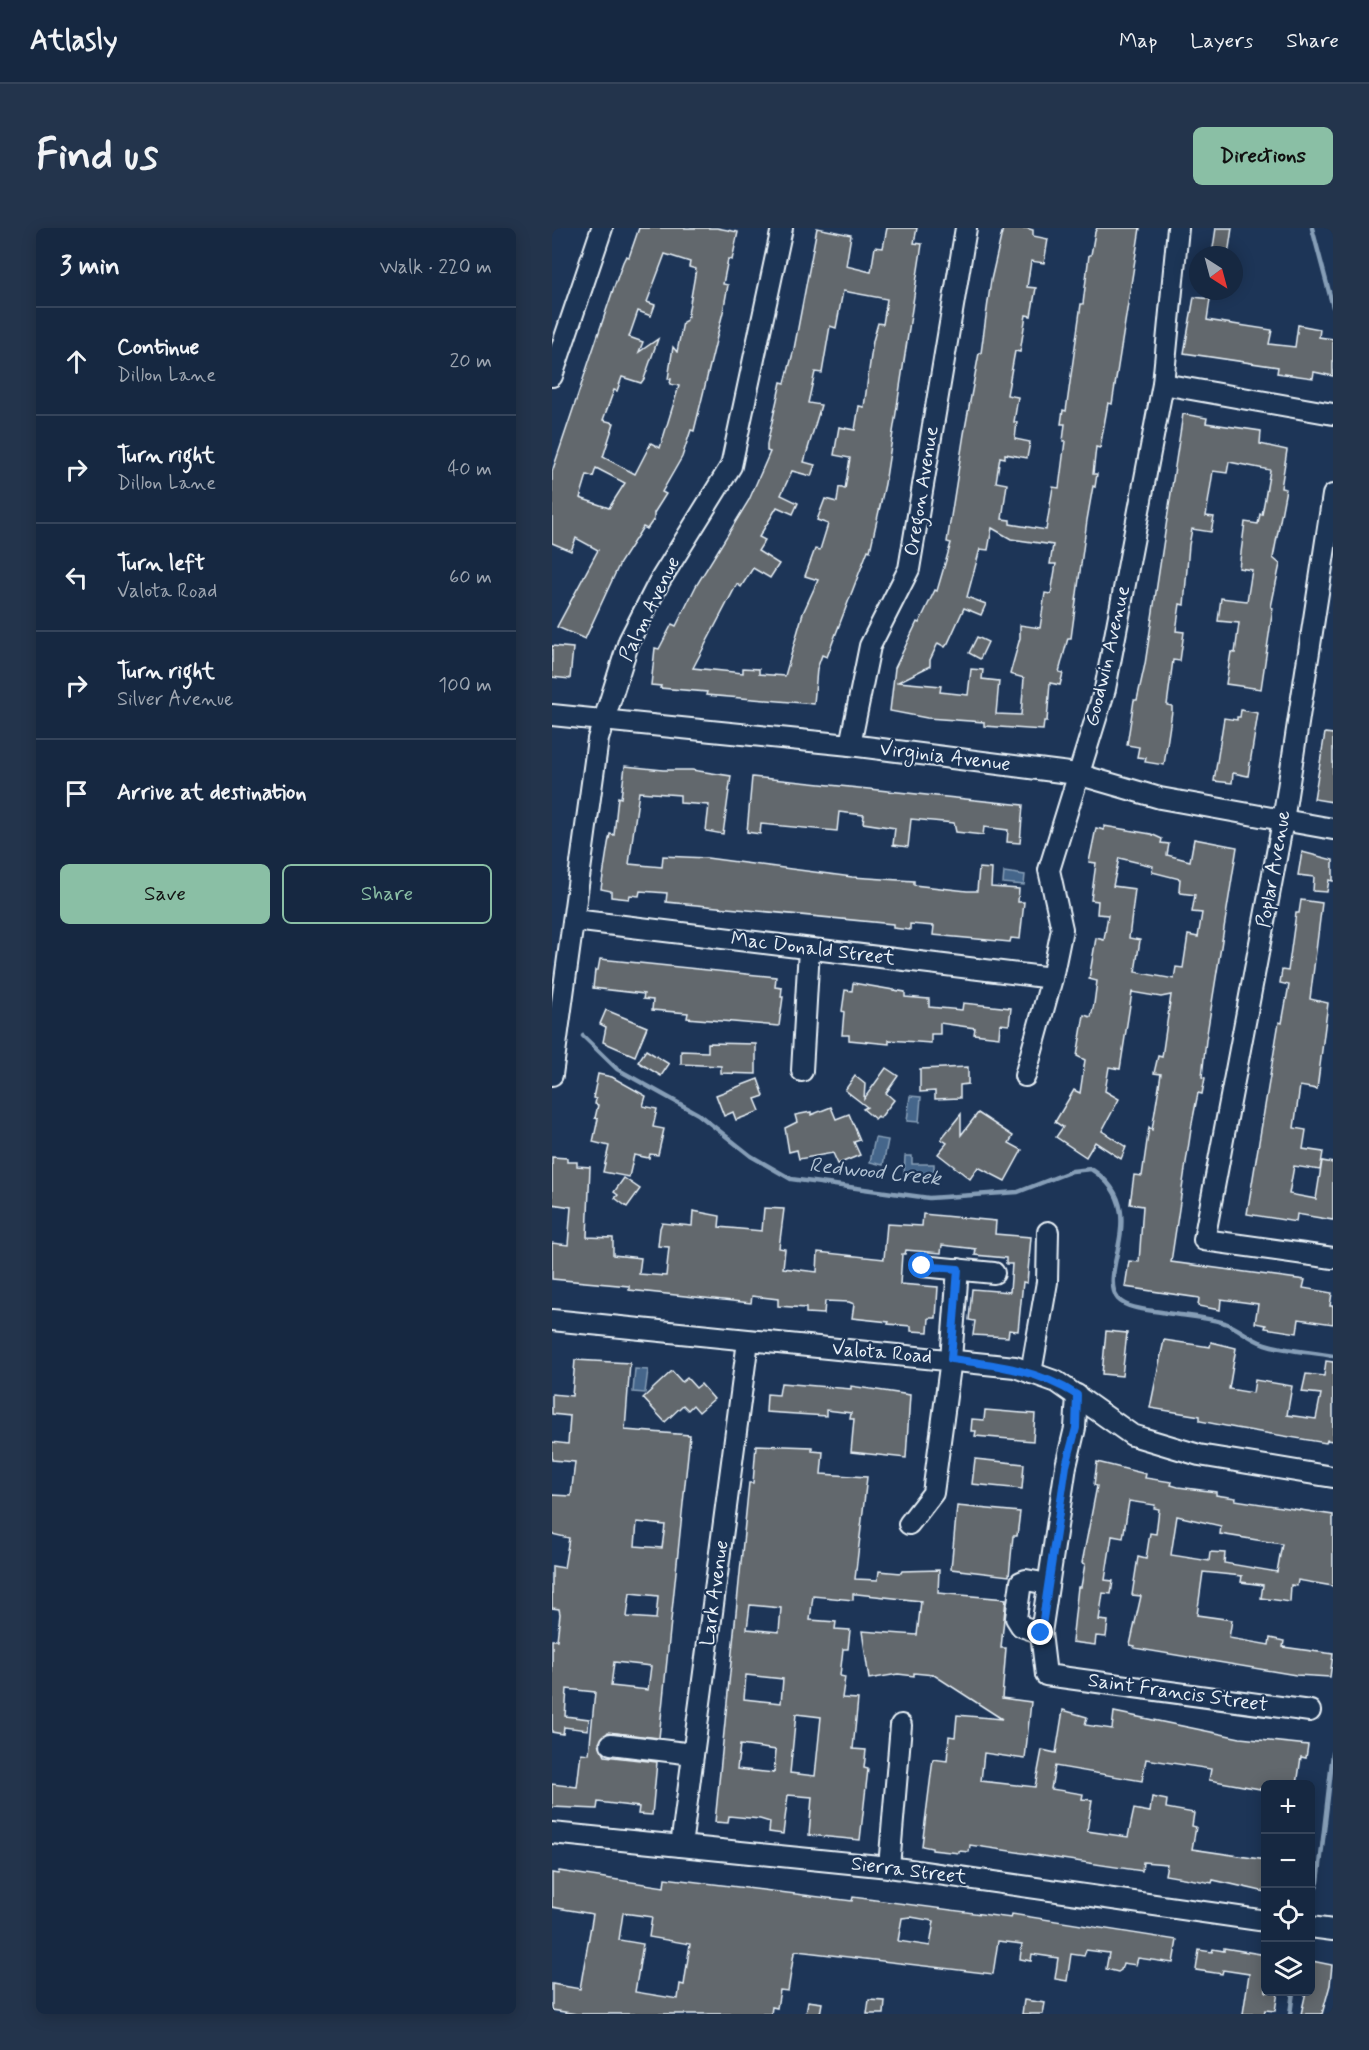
<!DOCTYPE html>
<meta charset="utf-8">
<style>
body{margin:0;font-family:Mynerve,sans-serif;background:#23344c;color:#f1f3f6}
.controls{position:absolute;right:18px;bottom:18px;display:grid;overflow:hidden;border-radius:9px;box-shadow:0 3px 15px #0003}
.controls button{width:54px;height:54px;display:grid;place-items:center;padding:0;border:0;border-bottom:2px solid #35445a;background:#162841;color:#f1f3f6;font:30px sans-serif}
.compass{position:absolute;left:637px;top:18px;width:54px;height:54px;border-radius:50%;background:#162841;box-shadow:0 3px 15px #0003;rotate:144deg}
.stop{position:absolute;width:18px;height:18px;margin:-14px;border:4px solid #1a73e8;border-radius:50%;background:#fff}
.stop.end{background:#1a73e8;border-color:#fff;box-shadow:0 2px 6px #0008}
.list{margin:0;padding:0;list-style:none}
h2{display:flex;justify-content:space-between;align-items:center;height:78px;margin:0;padding:0 24px;font-size:26px}
h2 small{font-size:20px;font-weight:400;color:#9ea6b1}
.list li{display:grid;grid-template-columns:39px 1fr auto;gap:18px;align-items:center;box-sizing:border-box;height:108px;padding:0 24px;border-top:2px solid #35445a}
.list b{display:block;font-size:22px;white-space:nowrap}
.list p{margin:0;font-size:20px;white-space:nowrap;color:#9ea6b1}
.list em{font-size:20px;font-style:normal;color:#9ea6b1}
.actions{display:flex;gap:12px;padding:18px 24px}
.actions a{flex:1;padding:14px 0;border:2px solid #8abfa5;border-radius:9px;text-align:center;font-size:21px;color:#8abfa5}
.actions .main{background:#8abfa5;color:#111}
.icon{flex:none;width:33px;height:33px;fill:none;stroke:currentColor;stroke-width:2;stroke-linecap:round;stroke-linejoin:round}
.map{position:relative;flex:none;width:781px;height:1786px;overflow:hidden;border-radius:9px}
header{display:flex;align-items:center;gap:36px;box-sizing:border-box;height:84px;padding:0 30px;background:#162841;border-bottom:2px solid #35445a}
header strong{font-size:28px}
nav{display:flex;gap:33px;margin-inline-start:auto;font-size:21px}
.intro{display:flex;align-items:center;justify-content:space-between;box-sizing:border-box;height:144px;padding:0 36px}
h1{margin:0;font-size:42px}
.button{padding:15px 27px;border-radius:9px;background:#8abfa5;color:#111;font-size:21px;font-weight:700}
main{display:flex;gap:36px;padding:0 36px}
aside{flex:1;background:#162841;border-radius:9px;box-shadow:0 3px 15px #0003}
.map>svg:first-child{display:block}
</style>
<header>
<strong>Atlasly</strong>
<nav><a>Map</a><a>Layers</a><a>Share</a></nav>
</header>
<div class="intro"><h1>Find us</h1><a class="button">Directions</a></div>
<main>
<aside>
<h2>3 min<small>Walk · 220 m</small></h2>
<ul class="list">
<li><svg class="icon" aria-label="ahead" viewBox="0 0 24 24"><path d="M12 20V5M6 11l6-6 6 6"/></svg><div><b>Continue</b><p>Dillon Lane</p></div><em>20 m</em></li>
<li><svg class="icon" aria-label="right" viewBox="0 0 24 24"><path d="M7 20v-9h11M14 6l5 5-5 5"/></svg><div><b>Turn right</b><p>Dillon Lane</p></div><em>40 m</em></li>
<li><svg class="icon" aria-label="left" viewBox="0 0 24 24"><path d="M17 20v-9H6M10 6l-5 5 5 5"/></svg><div><b>Turn left</b><p>Valota Road</p></div><em>60 m</em></li>
<li><svg class="icon" aria-label="right" viewBox="0 0 24 24"><path d="M7 20v-9h11M14 6l5 5-5 5"/></svg><div><b>Turn right</b><p>Silver Avenue</p></div><em>100 m</em></li>
<li><svg class="icon" aria-label="arrive" viewBox="0 0 24 24"><path d="M6 21V4h12l-3 4 3 4H6"/></svg><div><b>Arrive at destination</b></div></li>
</ul>
<div class="actions"><a class="main">Save</a><a>Share</a></div>
</aside>
<div class="map">
<svg width="781" height="1786" viewBox="0 0 781 1786">
<rect width="100%" height="100%" fill="#1d3557"/>
<filter id="ink" filterUnits="userSpaceOnUse"><feTurbulence type="fractalNoise" baseFrequency=".0167" numOctaves="2"/><feDisplacementMap in="SourceGraphic" scale="12" xChannelSelector="R" yChannelSelector="G"/><feConvolveMatrix kernelMatrix="1 2 1 2 8 2 1 2 1" color-interpolation-filters="sRGB"/></filter>
<g filter="url(#ink)">
<g fill="#45668b" stroke="#869eb7" stroke-width="1.5">
<polygon points="452,644 473,647 472,657 451,655"/>
<polygon points="358,868 369,869 367,894 355,893"/>
<polygon points="323,910 336,912 331,937 318,934"/>
<polygon points="353,928 360,928 360,936 382,936 382,948 352,948"/>
<polygon points="83,1141 96,1142 93,1165 81,1164"/>
</g>
<g fill="none" stroke-linecap="round" stroke-linejoin="round">
<g stroke="#869eb7" stroke-width="4.5">
<polyline points="760,0 781,79"/>
<path d="M31,808L65,841L146,886L199,928L239,951L377,970L466,964L520,943L539,941C602,981 544,1043 566,1071C576,1082 600,1082 614,1085C633,1088 653,1089 673,1095C687,1100 698,1111 713,1116C735,1123 759,1124 781,1128"/>
<polyline points="758,1673 766,1654 781,1525"/>
<polyline points="738,1786 741,1764"/>
</g>
</g>
<g fill="#62686d" stroke="#e8f1f8" stroke-width="1.5" fill-rule="evenodd">
<path d="M87,0H165L186,4L180,32L176,31L171,56L176,57L171,84L142,203L139,202L130,229L110,264L114,266L102,285V291L95,301L91,299L68,335L33,411L5,399L46,322L24,310L19,323L0,315V244L61,62L71,34L74,28L77,29ZM113,26L138,34L137,39L144,41L135,92L131,94L125,124L121,119L116,151H119L118,156L127,158L108,220L99,215L83,246L51,229L62,195L51,192L62,162L65,163L70,149L89,155L92,151L106,111L87,124L91,114L77,109L86,83L99,88L103,77L95,74ZM44,240L73,255L57,280L28,270L35,247L41,249Z"/>
<path d="M265,0L299,7L294,38L319,44L323,19L331,20L335,0H365L362,15L370,16L333,256L318,323L316,322L275,429L270,427L265,441L262,476L154,467L155,464L108,460L109,458L99,457L103,420L107,421L120,396L124,398L144,358L197,272L218,224L215,223V216L229,154L233,155L242,121ZM291,63L335,71L331,96L326,95L321,113L312,179L307,178L303,202L287,199L282,227L298,230L293,261L287,259L285,274L273,271L265,292L276,296L268,322L263,321L253,348L266,352L251,385L233,448L207,446V441L191,440V445L141,440L185,356L189,359L201,340L218,350L227,336L206,323L213,312L207,309L225,279L241,286L246,275L229,267L240,243L259,248L263,237L252,234L269,177L256,175L263,144L270,145L278,98L284,100Z"/>
<path d="M451,0H474L481,2V8L496,11L492,35L479,33L475,59L484,60L479,88L474,87L468,124L463,123L455,167L466,169L462,194H465L463,211L478,214L475,230L453,226V230L448,229L444,254L455,256L450,291L458,292V296L494,302L501,259L507,260L513,213H511L513,196H509L511,182L514,183L529,76H531L537,27H539L543,4L545,0H588L560,176L556,175L548,220L544,219L541,246H545L543,259L541,258L535,292L519,410H516L507,444L511,445L508,457L498,455L495,493H492L491,502L432,498V494L375,490L338,483L343,440L365,394L367,395L383,362L385,363L399,315L395,314L412,206L427,125H429L439,52ZM440,300L459,311L501,317L498,336H504L499,366L493,365L488,400L468,397V410L458,446L472,450L469,487L444,486L447,453L430,451L431,442L419,441L416,467L388,464L389,458L346,454L378,438V432L386,415L393,419L396,415L412,380L429,387L434,376L415,369L428,321L436,322Z"/>
<polygon points="664,0 680,0 676,27 660,27"/>
<polygon points="642,69 658,71 655,92 720,102 717,116 743,119 746,97 768,101 767,109 781,111 781,148 762,144 761,150 725,145 726,139 632,125"/>
<polygon points="631,186 655,190 654,195 709,203 708,216 735,222 729,260 734,261 721,330 728,336 719,379 721,380 709,461 674,456 679,424 683,425 687,395 666,393 669,370 695,373 700,342 687,340 693,294 706,296 708,286 710,287 718,242 677,234 675,245 661,243 654,288 662,289 659,304 640,301 637,317 632,377 628,376 624,403 632,404 628,433 621,432 615,477 620,478 620,483 612,537 593,534 594,530 585,529 587,519 575,517 582,472 585,472 593,436"/>
<polygon points="425,409 436,414 428,431 417,425"/>
<polygon points="0,418 21,420 18,451 0,449"/>
<polygon points="689,482 706,485 696,548 681,545 680,555 662,553 672,490 685,492 685,489 688,489"/>
<polygon points="773,505 781,506 781,574 762,571"/>
<polygon points="73,538 111,542 140,542 179,548 171,606 154,603 157,577 128,575 128,567 87,564 77,636 110,639 111,628 155,630 300,649 362,653 362,657 415,663 425,663 427,640 440,641 439,659 467,661 466,674 472,674 468,711 459,710 458,714 381,707 382,698 358,696 358,702 341,700 341,696 114,674 115,665 88,663 87,668 78,667 77,671 59,669 59,663 49,661 56,616 58,606 62,607 66,569 69,570"/>
<polygon points="200,549 471,577 468,615 455,614 456,602 432,599 431,607 404,604 402,595 359,591 356,619 341,617 343,600 311,595 312,587 287,584 285,603 209,596 208,606 195,604"/>
<path d="M552,598L599,606L610,611L609,615L617,616L615,627L638,633L642,611L685,619L654,812L650,849L653,850L650,866L646,865L640,895L619,1034L753,1052L751,1060L780,1065L778,1078H781V1096L747,1091L745,1105L713,1100L714,1097L703,1095L706,1076L669,1071L668,1082L646,1078L647,1070L573,1059L577,1033L587,1034L591,978L578,976L582,947L590,948L597,899L600,902L609,846L602,845L606,828L610,829L619,767L609,769L580,764L568,841L557,839L553,863L567,871L550,903L574,919L569,931L543,914L534,929L504,909L511,899L503,894L522,862L528,865L533,832L525,828L532,787L539,789L542,776L545,753L537,751L544,710L552,712L556,687L545,686L546,673L539,672L544,635L537,634L544,600L552,602ZM567,630L601,638L600,644L628,651L627,662L629,665L643,667L640,684L650,685L646,709L636,707L631,740L624,739L622,751L583,744L588,712L577,710L583,661L561,658Z"/>
<polygon points="750,624 781,632 781,653 777,652 775,664 761,663 762,649 746,647"/>
<polygon points="749,672 770,675 758,771 776,775 765,861 748,858 742,900 754,902 751,921 771,924 768,942 742,938 737,966 764,971 770,933 781,935 781,992 745,986 744,994 695,986 727,794 730,795 737,757 728,755 730,742 736,743 744,685 747,685"/>
<polygon points="48,731 224,749 223,759 230,760 229,769 231,769 227,798 135,790 136,785 100,782 101,772 91,771 92,766 41,760 43,742 46,742"/>
<polygon points="301,755 353,764 353,769 377,771 377,779 410,782 411,775 459,780 457,797 448,796 447,809 422,806 423,800 388,795 388,806 379,806 379,815 337,812 337,816 297,812 297,807 290,807 292,784 290,783 293,762 300,763"/>
<polygon points="54,782 95,799 83,828 51,814 54,799 48,796"/>
<polygon points="156,815 204,816 204,846 169,845 169,838 129,836 129,823 156,824"/>
<polygon points="94,822 117,836 109,848 86,834"/>
<polygon points="416,839 416,856 408,857 408,870 383,871 383,863 368,864 368,841"/>
<polygon points="334,840 346,848 334,865 342,872 328,890 326,888 323,891 311,881 315,879 293,862 303,848 313,856 312,871"/>
<polygon points="46,846 60,849 94,868 91,878 105,881 101,899 112,901 106,927 98,926 97,930 82,927 77,949 51,944 57,918 41,914 46,891 43,890 46,877 43,876 44,871 41,870"/>
<polygon points="206,851 212,868 203,871 208,883 184,892 181,884 172,888 164,867"/>
<polygon points="279,879 284,891 297,886 308,912 302,914 308,927 286,936 281,925 247,931 245,922 237,924 233,900 245,894 243,887 259,884 259,887"/>
<polygon points="426,885 461,908 457,915 470,922 453,953 426,939 418,951 386,926 395,915 389,911 409,886 409,907"/>
<polygon points="0,929 15,930 15,934 25,934 25,938 38,939 35,1009 61,1010 61,1027 89,1030 87,1046 114,1048 117,1019 106,1018 108,1000 110,995 140,998 141,983 168,988 167,999 210,1003 212,980 232,981 227,1020 233,1021 231,1040 265,1044 266,1024 332,1031 335,996 370,998 371,986 444,993 443,1006 479,1009 475,1055 471,1054 466,1103 457,1102 456,1109 421,1107 423,1093 417,1092 420,1061 458,1064 460,1036 454,1036 454,1030 423,1027 424,1021 416,1020 390,1017 389,1025 354,1022 353,1026 350,1026 348,1056 386,1059 384,1090 377,1090 376,1104 359,1103 359,1098 336,1096 337,1094 300,1090 302,1076 297,1074 273,1073 272,1086 254,1085 254,1080 226,1078 226,1071 200,1068 199,1075 77,1062 77,1058 0,1051 0,1015 16,1017 19,979 0,976"/>
<polygon points="72,950 88,961 75,979 63,970 66,967 62,964"/>
<polygon points="554,1103 575,1105 570,1148 550,1146"/>
<polygon points="612,1112 658,1119 659,1114 684,1120 677,1161 701,1165 703,1152 740,1158 735,1187 764,1191 769,1166 750,1164 754,1146 772,1148 774,1133 781,1134 781,1213 775,1212 774,1215 684,1200 648,1193 648,1188 598,1180"/>
<path d="M23,1132L78,1135L73,1202L138,1207L107,1510L56,1504L47,1515L53,1528L105,1534L100,1587L86,1586L87,1579L46,1574L45,1581L0,1579V1556L25,1559L29,1525L37,1526L43,1464L15,1461L13,1488L37,1491L36,1502L12,1499L11,1506L0,1504V1412H5L8,1386L7,1381L0,1380V1338L12,1340L17,1310L0,1306V1267L19,1268L23,1234L0,1232V1214L16,1216L18,1188L0,1186V1166L20,1168ZM85,1294L113,1297L110,1320L83,1318ZM78,1365L106,1368L104,1391L75,1389ZM62,1434L99,1438L96,1462L59,1458Z"/>
<polygon points="120,1143 130,1154 135,1150 144,1160 149,1156 162,1171 147,1184 141,1177 136,1182 131,1177 113,1194 91,1170"/>
<polygon points="229,1155 299,1161 299,1158 358,1167 354,1230 299,1224 302,1191 298,1191 299,1185 274,1182 274,1188 214,1184 215,1166 227,1167"/>
<polygon points="433,1182 483,1186 481,1213 423,1208 424,1203 419,1203 420,1191 432,1192"/>
<path d="M204,1217L260,1219V1223L271,1224L269,1246L315,1249L303,1351L326,1352L327,1343L349,1345L350,1343L387,1342L386,1365L454,1371L449,1420H454L450,1470L479,1474L473,1531L432,1525L429,1553L483,1559L490,1522L504,1525L511,1482L535,1489L533,1497L560,1501L562,1484L688,1510L756,1517L754,1530L749,1529L745,1557H714V1562L657,1552L659,1541L594,1531L590,1553L503,1538L499,1561L531,1566L530,1571L540,1572L535,1603L576,1609L582,1581L598,1584L600,1569L615,1572L614,1580L642,1585L640,1598L644,1599L640,1621L714,1632V1664L661,1652L660,1655L613,1647L615,1636L591,1634L590,1643L418,1617L417,1624L407,1623V1625L380,1622V1620L370,1618L381,1531L395,1533L397,1508L403,1509L405,1487L450,1491L382,1447L362,1445V1448L346,1446L317,1451L310,1403L365,1407L369,1373L305,1366H301V1372L261,1368L258,1392L284,1394L283,1401L298,1402L296,1421H291L288,1448L293,1449L290,1470L306,1471L301,1521L314,1522L312,1540L316,1541L308,1612L257,1607L260,1569L236,1567L231,1606L217,1604L218,1594L208,1591L177,1588L176,1595L163,1594L197,1255H201ZM198,1377L229,1380L227,1404L195,1401ZM194,1447L231,1451L229,1475L192,1471ZM244,1486L269,1489L263,1548L238,1545ZM188,1517L224,1522L222,1545L185,1541Z"/>
<polygon points="423,1231 472,1236 470,1261 420,1256"/>
<path d="M545,1234L594,1246L593,1250L620,1254L619,1257L626,1259L664,1264V1267L684,1270L683,1272L781,1287V1358L746,1352L745,1358L739,1357L738,1374L709,1370L711,1357L689,1354L690,1348L651,1344L645,1387L680,1392L677,1410L717,1417L718,1410L732,1413L731,1419L781,1426L778,1449L744,1447L582,1420L583,1418L578,1417L589,1368L580,1367L586,1329L594,1331L598,1305L604,1306L607,1281L602,1280L603,1277L577,1273L571,1310L560,1308L553,1352L561,1353L559,1366L551,1365L547,1392L556,1393L554,1409L544,1408L543,1417L520,1414L526,1359H529L533,1336L530,1335L545,1258L542,1257ZM625,1288L669,1298L668,1306L730,1316L725,1344L672,1335L673,1325L658,1324L657,1333L619,1327Z"/>
<polygon points="405,1278 468,1284 465,1308 461,1308 457,1348 399,1341"/>
<path d="M7,1643L112,1659L113,1650L300,1673L301,1669L459,1690L460,1686L625,1712L621,1735L586,1730L584,1737L571,1735L569,1742L566,1744L554,1741L557,1725L534,1722L532,1728L519,1726L515,1753L503,1751L506,1730L480,1726L479,1733L468,1731L470,1716L446,1713L441,1746L245,1723L242,1725L236,1763L228,1762L225,1780L220,1779L219,1786H25L0,1782V1756L28,1761L41,1686L0,1679V1645L6,1646ZM71,1685L100,1689L97,1709L138,1716L132,1757L128,1756L126,1771L83,1764L91,1716L67,1712ZM359,1689L382,1693L378,1718L346,1713L350,1690Z"/>
<polygon points="672,1720 714,1727 714,1764 726,1764 723,1783 713,1782 712,1786 691,1786 697,1746 671,1742 670,1746 644,1742 647,1722 660,1724 661,1721 672,1723"/>
<polygon points="760,1733 780,1737 778,1757 770,1786 749,1786 754,1764 759,1764"/>
<polygon points="317,1772 333,1773 332,1786 315,1786"/>
<polygon points="472,1772 493,1775 491,1786 470,1786"/>
<polygon points="256,1773 270,1775 268,1786 254,1786"/>
</g>
<g fill="none" stroke-linecap="round" stroke-linejoin="round">
<g stroke="#e8f1f8" stroke-width="24">
<g id="minor">
<polyline points="0,148 50,0"/>
<polyline points="611,156 781,186"/>
<polyline points="781,267 731,593 652,1012 781,1030"/>
<polyline points="0,487 298,517 525,546 608,570 781,601"/>
<polyline points="298,517 318,418 357,341 414,0"/>
<polyline points="22,692 500,750"/>
<polyline points="250,843 257,721"/>
<polyline points="0,847 46,511 77,413 107,354 179,238 230,0"/>
<polyline points="473,848 500,750 510,701 497,642 553,461 611,156 626,0"/>
<polyline points="370,1038 442,1045"/>
<polyline points="0,1092 463,1139 505,1154 580,1207 647,1227 781,1249"/>
<polyline points="479,1145 495,1054 496,1004"/>
<polyline points="525,1167 523,1200 514,1238 489,1405 494,1447 758,1483"/>
<polyline points="357,1296 381,1265 399,1131 406,1041"/>
<polyline points="489,1405 469,1398 464,1390 469,1354 474,1352 496,1356"/>
<polyline points="59,1516 141,1526"/>
<polyline points="0,1605 337,1639 714,1693"/>
<polyline points="129,1618 196,1113"/>
<polyline points="337,1639 349,1497"/>
<polyline points="758,1699 781,1702"/>
</g>
</g>
<use href="#minor" stroke="#1d3557" stroke-width="20"/>
</g>
</g>
<g fill="none" stroke-linecap="round" stroke-linejoin="round" filter="url(#ink)">
<path stroke="#1a73e8" stroke-width="8" d="M370,1038L406,1041L399,1131C445,1137 486,1142 525,1167L524,1200L514,1238L489,1405"/>
</g>
<g text-anchor="middle" dominant-baseline="central" stroke-width="4.5" stroke-linejoin="round" paint-order="stroke">
<g font-size="20" fill="#e8f1f8" stroke="#1d3557">
<text transform="translate(370 263) rotate(-81)">Oregon Avenue</text>
<text transform="translate(98 381) rotate(-64)">Palm Avenue</text>
<text transform="translate(556 428) rotate(-77)">Goodwin Avenue</text>
<text transform="translate(393 529) rotate(7)">Virginia Avenue</text>
<text transform="translate(722 641) rotate(-80)">Poplar Avenue</text>
<text transform="translate(261 721) rotate(7)">Mac Donald Street</text>
<text transform="translate(330 1125) rotate(5)">Valota Road</text>
<text transform="translate(163 1365) rotate(-82)">Lark Avenue</text>
<text transform="translate(626 1465) rotate(8)">Saint Francis Street</text>
<text transform="translate(357 1643) rotate(7)">Sierra Street</text>
</g>
<g font-size="21" font-style="italic" fill="#afc0d2" stroke="#1d3557">
<text transform="translate(323 944) rotate(6)">Redwood Creek</text>
</g>
</g>
</svg>
<div class="controls">
<button>+</button>
<button>−</button>
<button><svg class="icon" aria-label="locate" viewBox="0 0 24 24"><circle cx="12" cy="12" r="6"/><path d="M12 2v4M12 18v4M2 12h4M18 12h4"/></svg></button>
<button><svg class="icon" aria-label="layers" viewBox="0 0 24 24"><path d="M12 4l9 5-9 5-9-5zM3 14l9 5 9-5"/></svg></button>
</div>
<svg class="compass" viewBox="-18 -18 36 36"><path d="M0-13l5 13h-10z" fill="#e53935"/><path d="M0 13l5-13h-10z" fill="#9ea6b1"/></svg>
<div class="stop" style="left:370px;top:1038px"></div>
<div class="stop end" style="left:489px;top:1405px"></div>
</div>
</main>
